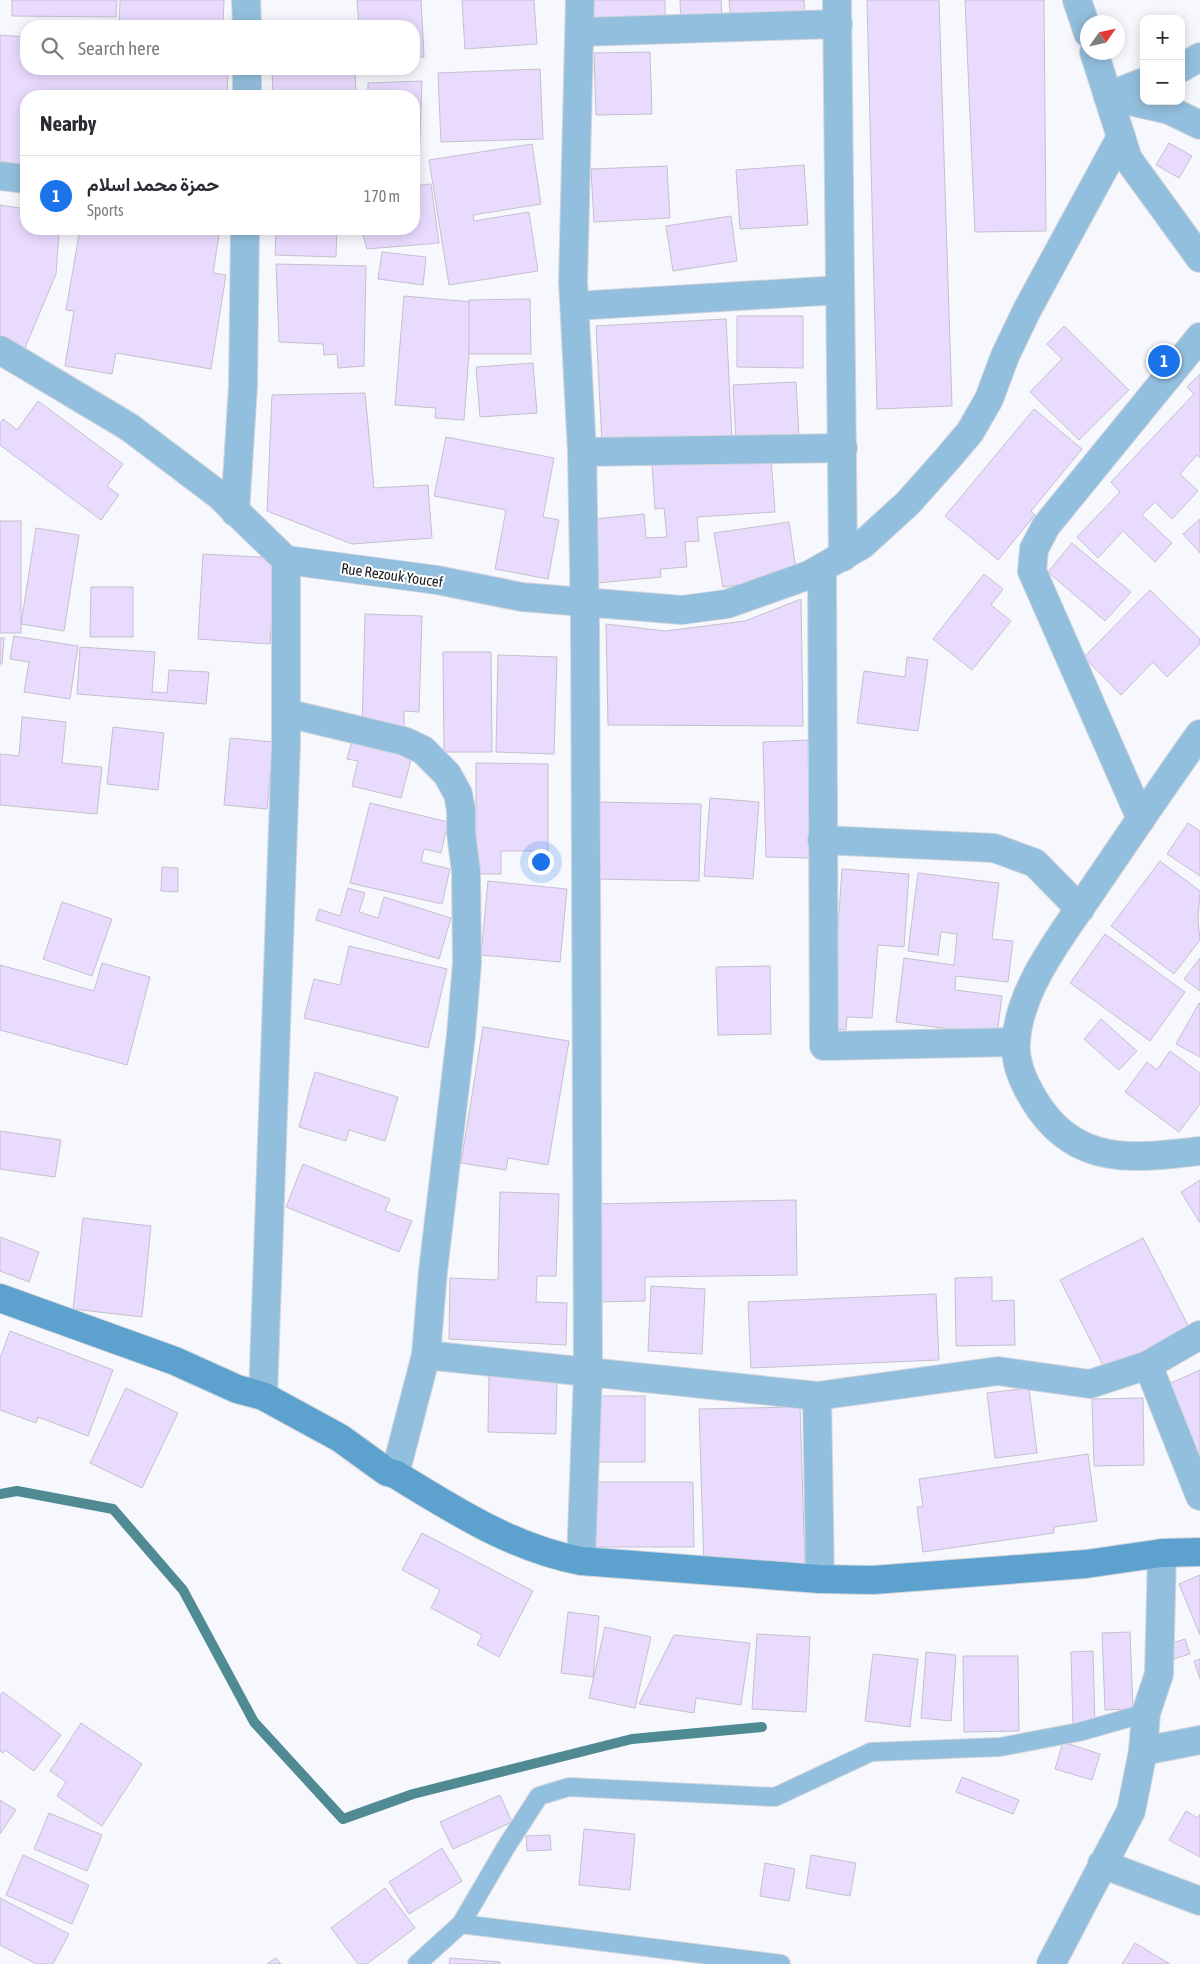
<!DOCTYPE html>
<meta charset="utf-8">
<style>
body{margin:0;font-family:"Asap Condensed",Vazirmatn,sans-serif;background:#f7f7f7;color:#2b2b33}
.controls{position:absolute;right:15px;top:15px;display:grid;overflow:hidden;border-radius:10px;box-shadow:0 2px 12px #0003}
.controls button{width:45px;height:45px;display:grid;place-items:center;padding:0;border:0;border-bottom:1px solid #e1e1e2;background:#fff;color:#2b2b33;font:25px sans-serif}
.compass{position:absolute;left:1080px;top:15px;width:45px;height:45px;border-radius:50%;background:#fff;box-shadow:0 2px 12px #0003;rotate:56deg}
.you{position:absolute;left:540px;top:861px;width:18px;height:18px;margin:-12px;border:4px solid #fff;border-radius:50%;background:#1a73e8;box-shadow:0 0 0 8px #1a73e833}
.badge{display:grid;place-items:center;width:32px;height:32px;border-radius:50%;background:#1a73e8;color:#fff;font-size:16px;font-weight:700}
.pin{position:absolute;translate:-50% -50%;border:2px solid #fff;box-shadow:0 1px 5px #0006}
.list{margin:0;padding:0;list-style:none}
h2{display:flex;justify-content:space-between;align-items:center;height:65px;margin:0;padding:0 20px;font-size:21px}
h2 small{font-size:16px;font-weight:400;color:#7c7c81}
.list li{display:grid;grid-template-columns:32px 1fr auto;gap:15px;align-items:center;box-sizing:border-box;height:80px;padding:0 20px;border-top:1px solid #e1e1e2}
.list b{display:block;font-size:19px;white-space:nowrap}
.list p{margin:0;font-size:16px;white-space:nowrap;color:#7c7c81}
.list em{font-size:16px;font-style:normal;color:#7c7c81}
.icon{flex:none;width:28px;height:28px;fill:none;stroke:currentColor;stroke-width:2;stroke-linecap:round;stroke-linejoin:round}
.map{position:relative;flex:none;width:1200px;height:1964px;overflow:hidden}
.search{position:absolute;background:#fff;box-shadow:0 2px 12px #0003;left:20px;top:20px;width:400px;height:55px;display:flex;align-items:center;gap:12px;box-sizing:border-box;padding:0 18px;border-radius:20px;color:#7c7c81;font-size:19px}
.panel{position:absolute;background:#fff;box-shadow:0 2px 12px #0003;left:20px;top:90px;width:400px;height:145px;border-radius:20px}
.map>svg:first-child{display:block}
</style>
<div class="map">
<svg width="1200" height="1964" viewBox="0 0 1200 1964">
<rect width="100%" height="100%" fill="#f6f8fd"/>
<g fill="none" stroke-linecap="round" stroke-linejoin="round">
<polyline stroke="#508b94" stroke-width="10" points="0,1494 17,1491 113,1509 183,1590 254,1722 343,1819 413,1794 632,1739 762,1727"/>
</g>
<g fill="#e9dbfe" stroke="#c5c0cd">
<polygon points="12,0 117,0 116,17 12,16"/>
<polygon points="120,0 224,0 223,26 119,23"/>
<polygon points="357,0 421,0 424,57 414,57 414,26 359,26"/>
<polygon points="462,0 534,0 537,44 465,49"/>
<rect x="593" y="0" width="72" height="22"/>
<polygon points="680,0 721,0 722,19 681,21"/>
<polygon points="729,0 804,0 805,16 731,20"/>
<polygon points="867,0 939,0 952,406 877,409"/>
<polygon points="965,0 1044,0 1046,231 975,232"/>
<polygon points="0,35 26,37 26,69 228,69 227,96 26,96 26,167 11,163 0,165"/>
<polygon points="650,52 652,114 596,115 594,53"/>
<polygon points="272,69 355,69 356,96 273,96"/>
<polygon points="540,69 543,139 441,142 438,73"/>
<polygon points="422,81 419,166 414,166 414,96 368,96 368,83"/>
<polygon points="1169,143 1192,156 1179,178 1156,165"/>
<polygon points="532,144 541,204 473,215 474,221 529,212 538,271 449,285 429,160"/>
<polygon points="804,165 808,225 740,229 736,170"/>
<polygon points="667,166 670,218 594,222 591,169"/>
<polygon points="431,184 439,243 367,249 361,229 414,229 414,186"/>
<polygon points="0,205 26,209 26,229 63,229 59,235 56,274 25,348 0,343"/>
<polygon points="731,216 737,261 673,271 666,226"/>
<polygon points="80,229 185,229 219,235 213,273 226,275 211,369 116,353 112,374 65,366 74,311 66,310"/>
<polygon points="276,229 337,229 336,257 275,255"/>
<polygon points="382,252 426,257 423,285 378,279"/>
<polygon points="276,264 366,266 364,366 338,368 337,354 324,355 323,344 279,342"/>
<polygon points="404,296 473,302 464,420 435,418 436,408 395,405"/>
<polygon points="530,299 531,354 469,354 469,300"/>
<polygon points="737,316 803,316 803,368 737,367"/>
<polygon points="726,319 732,438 602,444 596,326"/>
<polygon points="1064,326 1129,390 1079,440 1030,392 1062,359 1047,344"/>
<polygon points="533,363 537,413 480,417 476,367"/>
<polygon points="1200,374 1200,458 1197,455 1180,474 1198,491 1172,519 1155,502 1142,515 1172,543 1155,562 1123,531 1098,558 1077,537 1120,492 1111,482 1194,394 1187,387"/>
<polygon points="796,382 799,437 736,440 733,385"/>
<polygon points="365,393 374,488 428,485 432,538 352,544 267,511 272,395"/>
<polygon points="38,401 123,464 107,486 119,495 101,520 0,445 0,424 3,419 17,430"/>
<polygon points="1034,409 1082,449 1031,511 1035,515 998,560 945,516"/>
<polygon points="446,437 554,458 543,517 559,520 548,579 495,569 506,510 434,496"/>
<polygon points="771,457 775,512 697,517 699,541 685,542 687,567 660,569 661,577 597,583 595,519 644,514 646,538 667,537 664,508 655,509 652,465"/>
<polygon points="1200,519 1200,553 1183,534"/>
<rect x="0" y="521" width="21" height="112"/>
<polygon points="789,522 797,576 723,587 714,533"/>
<polygon points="36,528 79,535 64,631 21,624"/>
<polygon points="1072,543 1131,592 1105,621 1048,572"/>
<polygon points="203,554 275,558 270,644 198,639"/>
<polygon points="984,574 1003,589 991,605 1011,621 972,670 933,639"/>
<polygon points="91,587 133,587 133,637 90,637"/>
<polygon points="1150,590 1200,639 1200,644 1167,677 1153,662 1121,695 1084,657"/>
<polygon points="801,599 803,726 608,725 606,624 665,631 745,621"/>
<polygon points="365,614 422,616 419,712 404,711 404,732 362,730"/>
<polygon points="14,636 78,646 70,699 24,692 29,662 10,659"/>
<polygon points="0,638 4,638 2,664 0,664"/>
<polygon points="80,647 155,652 152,692 167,693 169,670 209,672 206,704 77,694"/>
<polygon points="443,652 491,652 492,752 444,752"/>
<polygon points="498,655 557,657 554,754 496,752"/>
<polygon points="907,657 928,660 918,731 857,723 864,671 905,677"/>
<polygon points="22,717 66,722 62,763 102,767 97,814 0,805 0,754 19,756"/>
<polygon points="113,727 164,733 158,790 107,784"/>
<polygon points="230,738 273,742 267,809 224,805"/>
<polygon points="808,740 810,858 766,857 763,742"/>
<polygon points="352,741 412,756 401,798 352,786 358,761 347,759"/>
<polygon points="476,763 548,764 548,851 501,851 501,874 476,874"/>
<polygon points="710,798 759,802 753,879 704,876"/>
<polygon points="595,802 701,804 699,881 594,879"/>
<polygon points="370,803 448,822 441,853 424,849 421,862 450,869 442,904 350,883"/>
<polygon points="1188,823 1200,831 1200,876 1167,854"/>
<polygon points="1160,861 1200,891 1198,920 1200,940 1174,974 1111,926"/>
<polygon points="162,867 178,868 178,892 161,891"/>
<polygon points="842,869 909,874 904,947 878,945 872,1018 847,1017 846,1030 831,1029"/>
<polygon points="918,873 999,883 992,939 1013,941 1008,982 956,976 955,990 1002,996 997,1035 896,1022 904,958 954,965 957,934 941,932 938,955 908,951"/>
<polygon points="488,881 567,889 560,962 481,955"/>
<polygon points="348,888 365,893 359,912 378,918 384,897 451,918 439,959 316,920 319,909 340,916"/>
<polygon points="62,902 112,919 92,976 43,959"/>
<polygon points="1105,934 1185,992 1150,1041 1070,983"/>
<polygon points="349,946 447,969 428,1048 304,1018 314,979 340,985"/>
<polygon points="1200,958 1200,991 1184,979"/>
<polygon points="102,963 150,977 127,1065 0,1030 0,965 94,991"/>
<polygon points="770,966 771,1034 718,1035 716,967"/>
<polygon points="1199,1003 1200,1004 1200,1057 1176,1044"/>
<polygon points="1101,1019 1137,1051 1119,1070 1084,1039"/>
<polygon points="483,1027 569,1041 548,1165 508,1158 506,1170 461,1163"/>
<polygon points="1170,1051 1200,1073 1200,1104 1179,1132 1125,1092 1147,1062 1157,1070"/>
<polygon points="315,1072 398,1097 385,1141 349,1130 346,1141 299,1127"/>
<polygon points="0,1131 61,1140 55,1177 0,1169"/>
<polygon points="303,1164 390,1199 385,1211 412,1221 399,1252 286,1207"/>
<polygon points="1200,1180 1200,1223 1181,1192"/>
<polygon points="500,1192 559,1194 556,1276 537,1276 536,1302 567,1303 566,1345 449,1339 450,1278 498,1280"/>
<polygon points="796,1200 797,1275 645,1277 645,1301 595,1302 593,1204"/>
<polygon points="83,1218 151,1226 142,1317 73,1309"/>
<polygon points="0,1237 39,1252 29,1282 0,1271"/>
<polygon points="1143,1238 1190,1329 1106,1371 1060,1280"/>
<polygon points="992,1277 992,1301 1014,1300 1015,1345 956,1346 955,1278"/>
<polygon points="651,1286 705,1289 702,1354 648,1351"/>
<polygon points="936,1294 939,1360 751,1368 748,1302"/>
<polygon points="10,1331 113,1370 88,1436 38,1417 36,1423 0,1410 0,1358"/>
<polygon points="1200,1370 1200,1462 1162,1387"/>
<polygon points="489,1376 557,1378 556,1434 488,1432"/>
<polygon points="126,1388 178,1413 142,1488 90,1463"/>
<polygon points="1029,1388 1037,1453 995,1458 987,1393"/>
<rect x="597" y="1396" width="48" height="66"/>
<polygon points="1143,1398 1144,1465 1094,1466 1092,1399"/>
<polygon points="800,1407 805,1566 704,1568 699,1409"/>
<polygon points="1088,1454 1097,1521 1054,1527 1054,1533 923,1552 917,1507 923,1507 919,1479"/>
<polygon points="593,1482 693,1482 694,1547 594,1547"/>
<polygon points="422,1533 533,1591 499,1657 477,1645 482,1635 431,1608 440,1590 402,1570"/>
<polygon points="1200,1575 1200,1635 1179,1584"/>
<polygon points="568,1612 599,1616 593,1677 561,1673"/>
<polygon points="605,1627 651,1637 635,1708 589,1698"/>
<polygon points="1130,1632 1133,1709 1105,1710 1102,1633"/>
<polygon points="757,1634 810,1637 806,1712 752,1709"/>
<polygon points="674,1635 750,1643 741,1705 696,1698 694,1713 639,1704"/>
<polygon points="1185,1639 1190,1654 1170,1660 1166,1645"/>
<polygon points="1093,1651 1095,1726 1073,1727 1071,1652"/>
<polygon points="926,1652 956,1655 951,1721 921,1718"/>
<polygon points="873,1654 918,1659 910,1727 865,1721"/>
<polygon points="963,1656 1018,1656 1019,1731 964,1732"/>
<polygon points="1200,1659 1200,1679 1194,1661"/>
<polygon points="3,1692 61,1735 34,1771 5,1750 3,1753 0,1751 0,1695"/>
<polygon points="81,1723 142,1764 102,1826 57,1796 66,1782 50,1771"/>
<polygon points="1063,1742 1100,1754 1092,1780 1055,1769"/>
<polygon points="962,1777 1019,1800 1013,1814 956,1792"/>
<polygon points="500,1795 512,1822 453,1849 440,1822"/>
<polygon points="0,1800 16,1810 0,1834"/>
<polygon points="1186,1811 1198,1818 1200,1814 1200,1857 1169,1840"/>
<polygon points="49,1813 102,1835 87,1871 34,1849"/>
<polygon points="584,1829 635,1834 630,1890 579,1885"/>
<polygon points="550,1835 551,1850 527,1851 526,1836"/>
<polygon points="442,1848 462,1881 409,1914 389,1882"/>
<polygon points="23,1855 89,1885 72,1924 6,1895"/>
<polygon points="811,1855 856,1863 850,1896 806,1888"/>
<polygon points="765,1863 795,1869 789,1901 760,1896"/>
<polygon points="385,1888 415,1928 367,1964 358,1964 331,1928"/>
<polygon points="0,1898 69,1934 53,1964 36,1964 0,1945"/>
<polygon points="1135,1943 1170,1964 1122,1964"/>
<polygon points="276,1958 281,1964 267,1964"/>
<polygon points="450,1958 500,1962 500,1964 449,1964"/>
</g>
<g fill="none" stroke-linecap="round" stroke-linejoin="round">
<g stroke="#d3d5da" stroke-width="20">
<g id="lane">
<polyline points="461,1924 781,1964"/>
<polyline points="417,1964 461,1924 506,1847 539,1796 569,1787 775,1797 871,1752 1000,1747 1079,1732 1146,1713"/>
</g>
</g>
<g stroke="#d3d5da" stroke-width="30">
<g id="street">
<polyline points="246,0 247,26"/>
<polyline points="580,0 573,282 582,452 585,623 588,1373 581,1561"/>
<polyline points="837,0 843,557"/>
<polyline points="1077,0 1088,33"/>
<polyline points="581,32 838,24"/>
<polyline points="1094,52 1128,159 1200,258"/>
<polyline points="1181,68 1200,57"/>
<polyline points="247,69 247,96"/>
<polyline points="1108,96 1169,110 1200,125"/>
<polyline points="1108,96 1144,82"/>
<polyline points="0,176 26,179"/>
<polyline points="575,306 840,290"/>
<polyline points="0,350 129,427 219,495 286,560 437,580 522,597 682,610 727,604 809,575 862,545 908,503 948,458 970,432 989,399 1005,356 1027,310 1121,137"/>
<polyline points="582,452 843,448"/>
<polyline points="235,512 243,386 245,229"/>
<polyline points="822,569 824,1046 1016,1042"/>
<polyline points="286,713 404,741 423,750 447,774 458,794 461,810 461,833 466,871 467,963 461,1035 433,1271 426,1355 395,1474"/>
<path d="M1200,734C1164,784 1130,835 1095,886C1065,931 1019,987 1016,1042C1014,1066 1027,1090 1040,1109C1081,1167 1137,1158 1200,1151"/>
<polyline points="1141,819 1032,571 1034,549 1046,526 1200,337"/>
<polyline points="822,840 994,848 1035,863 1080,909"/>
<polyline points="426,1355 817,1396 998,1371 1090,1384 1148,1365 1200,1335"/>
<polyline points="1148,1365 1200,1496"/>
<polyline points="263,1396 286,743 286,560"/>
<polyline points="817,1396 820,1579"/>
<polyline points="1143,1751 1200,1740"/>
<polyline points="1102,1864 1200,1901"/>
<polyline points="1051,1964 1131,1811 1143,1751 1146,1713 1159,1674 1162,1553"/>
</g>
</g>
<g stroke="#d3d5da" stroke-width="30">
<path id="secondary" d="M0,1298L175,1361L237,1389L263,1396L340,1438L387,1472L395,1474C454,1510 512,1548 581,1561L820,1579L873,1580L1086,1564L1162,1553L1200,1552"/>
</g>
<use href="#lane" stroke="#93bfde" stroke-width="18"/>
<use href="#street" stroke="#93bfde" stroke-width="28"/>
<use href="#secondary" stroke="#5da2cf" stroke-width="28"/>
</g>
<g text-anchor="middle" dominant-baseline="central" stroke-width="4" stroke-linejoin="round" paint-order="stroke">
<g font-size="15" fill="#1d1f24" stroke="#fff">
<text transform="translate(392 575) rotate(8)">Rue Rezouk Youcef</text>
</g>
</g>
</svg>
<div class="controls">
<button>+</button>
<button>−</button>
</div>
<svg class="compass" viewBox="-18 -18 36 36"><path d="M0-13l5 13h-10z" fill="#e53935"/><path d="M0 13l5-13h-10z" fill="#7c7c81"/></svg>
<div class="you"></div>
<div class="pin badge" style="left:1164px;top:361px">1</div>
<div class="search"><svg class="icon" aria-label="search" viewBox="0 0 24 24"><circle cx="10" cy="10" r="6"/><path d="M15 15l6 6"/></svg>Search here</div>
<section class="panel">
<h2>Nearby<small></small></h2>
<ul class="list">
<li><span class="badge">1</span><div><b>حمزة محمد اسلام</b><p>Sports</p></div><em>170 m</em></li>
</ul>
</section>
</div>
